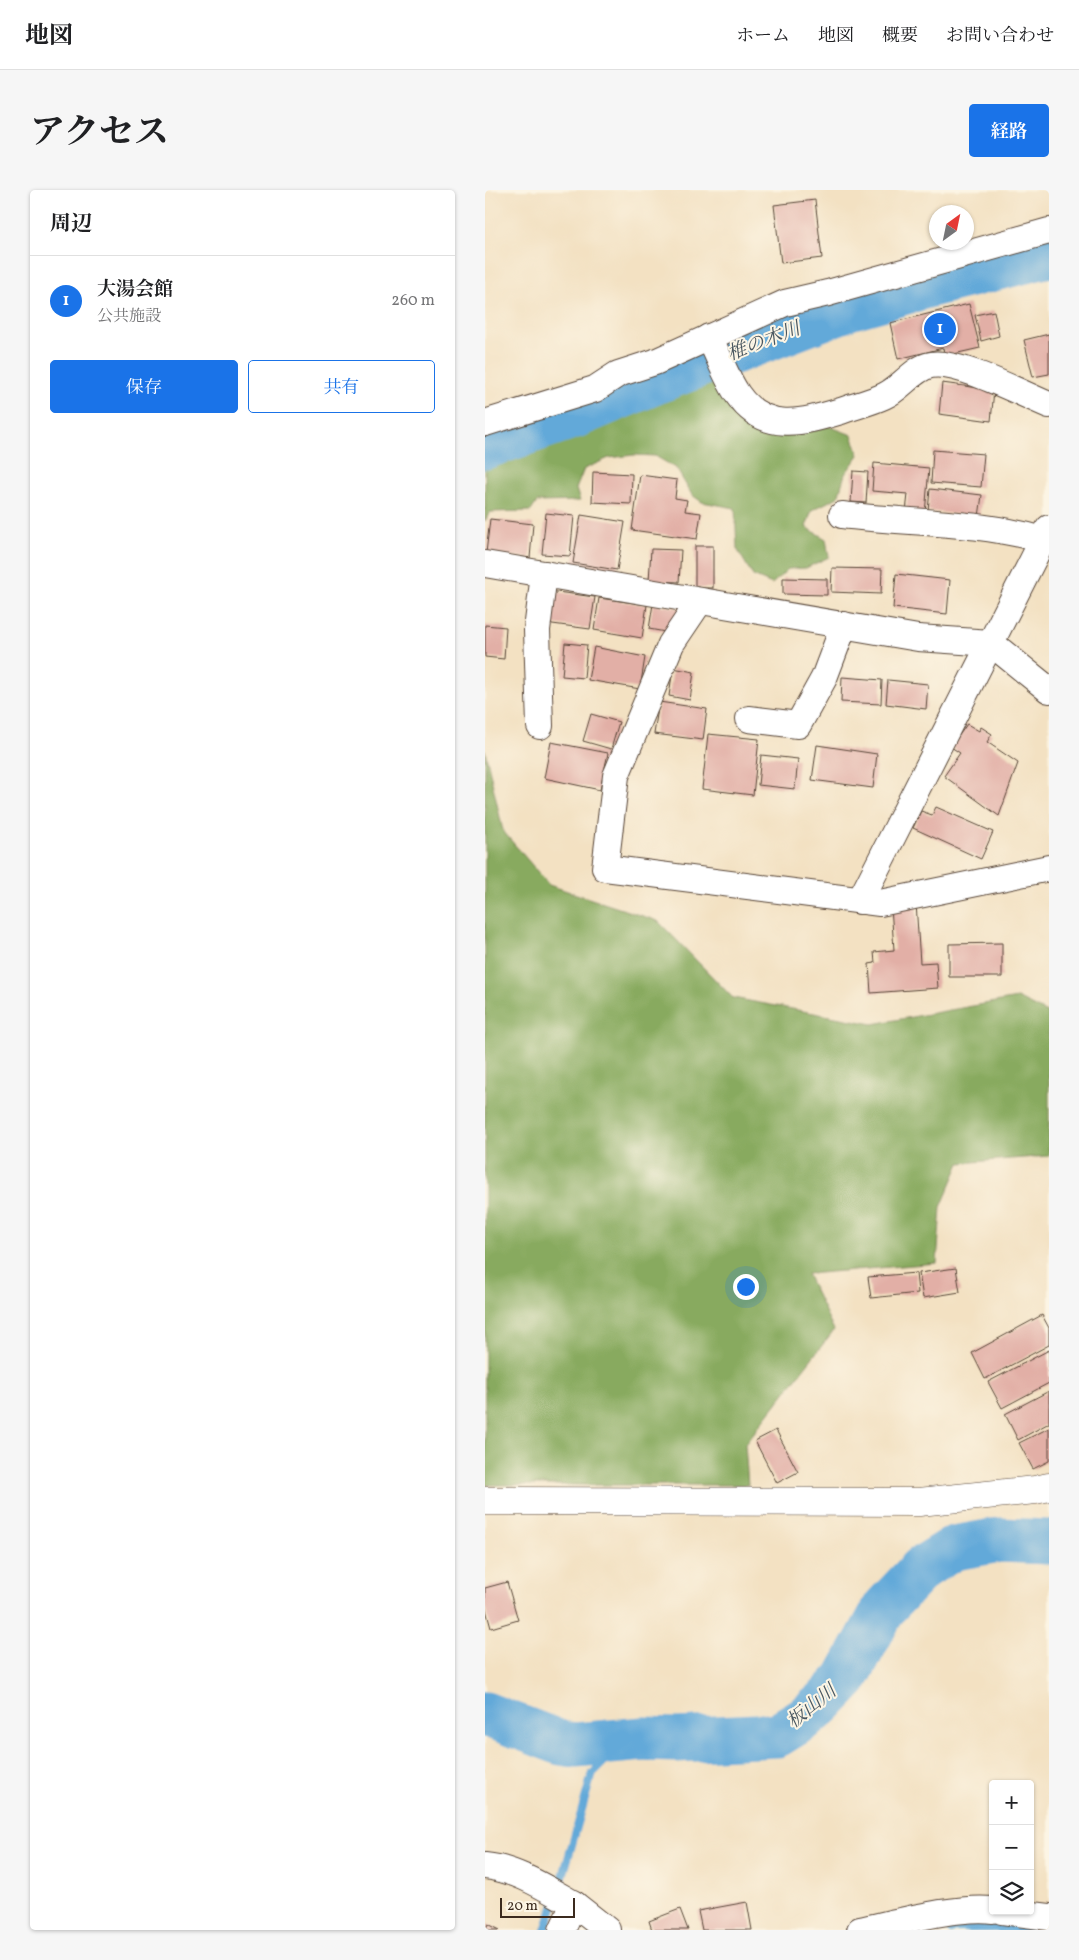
<!DOCTYPE html>
<html lang="ja">
<meta charset="utf-8">
<style>
body{margin:0;font-family:Vollkorn,"Noto Serif JP",serif;background:#f6f6f6;color:#202124}
.controls{position:absolute;right:15px;bottom:15px;display:grid;overflow:hidden;border-radius:5px;box-shadow:0 1px 4px #0004}
.controls button{width:45px;height:45px;display:grid;place-items:center;padding:0;border:0;border-bottom:1px solid #e0e0e0;background:#fff;color:#202124;font:25px sans-serif}
.compass{position:absolute;left:444px;top:15px;width:45px;height:45px;border-radius:50%;background:#fff;box-shadow:0 1px 4px #0004;rotate:33deg}
.scale{position:absolute;left:15px;bottom:12px;width:75px;box-sizing:border-box;padding-left:5px;border:2px solid #3b2a1e;border-top:0;font-size:14px;line-height:18px;white-space:nowrap;color:#3b2a1e;-webkit-text-stroke:4px #fcf5e5;paint-order:stroke}
.you{position:absolute;left:260px;top:1096px;width:18px;height:18px;margin:-12px;border:4px solid #fff;border-radius:50%;background:#1a73e8;box-shadow:0 0 0 8px #1a73e833}
.badge{display:grid;place-items:center;width:32px;height:32px;border-radius:50%;background:#1a73e8;color:#fff;font-size:16px;font-weight:700}
.pin{position:absolute;translate:-50% -50%;border:2px solid #fff;box-shadow:0 1px 5px #0006}
.list{margin:0;padding:0;list-style:none}
h2{display:flex;justify-content:space-between;align-items:center;height:65px;margin:0;padding:0 20px;font-size:21px}
h2 small{font-size:16px;font-weight:400;color:#757577}
.list li{display:grid;grid-template-columns:32px 1fr auto;gap:15px;align-items:center;box-sizing:border-box;height:90px;padding:0 20px;border-top:1px solid #e0e0e0}
.list b{display:block;font-size:19px;white-space:nowrap}
.list p{margin:0;font-size:16px;white-space:nowrap;color:#757577}
.list em{font-size:16px;font-style:normal;color:#757577}
.actions{display:flex;gap:10px;padding:15px 20px}
.actions a{flex:1;padding:11px 0;border:1px solid #1a73e8;border-radius:5px;text-align:center;font-size:18px;color:#1a73e8}
.actions .main{background:#1a73e8;color:#fff}
.icon{flex:none;width:28px;height:28px;fill:none;stroke:currentColor;stroke-width:2;stroke-linecap:round;stroke-linejoin:round}
.map{position:relative;flex:none;width:564px;height:1740px;overflow:hidden;border-radius:5px}
header{display:flex;align-items:center;gap:30px;box-sizing:border-box;height:70px;padding:0 25px;background:#fff;border-bottom:1px solid #e0e0e0}
header strong{font-size:24px}
nav{display:flex;gap:28px;margin-inline-start:auto;font-size:18px}
.intro{display:flex;align-items:center;justify-content:space-between;box-sizing:border-box;height:120px;padding:0 30px}
h1{margin:0;font-size:35px}
.button{padding:12px 22px;border-radius:5px;background:#1a73e8;color:#fff;font-size:18px;font-weight:700}
main{display:flex;gap:30px;padding:0 30px}
aside{flex:1;background:#fff;border-radius:5px;box-shadow:0 1px 4px #0004}
.map>svg:first-child{display:block}
</style>
<header>
<strong>地図</strong>
<nav><a>ホーム</a><a>地図</a><a>概要</a><a>お問い合わせ</a></nav>
</header>
<div class="intro"><h1>アクセス</h1><a class="button">経路</a></div>
<main>
<aside>
<h2>周辺<small></small></h2>
<ul class="list">
<li><span class="badge">1</span><div><b>大湯会館</b><p>公共施設</p></div><em>260 m</em></li>
</ul>
<div class="actions"><a class="main">保存</a><a>共有</a></div>
</aside>
<div class="map">
<svg width="564" height="1740" viewBox="0 0 564 1740">
<rect width="100%" height="100%" fill="#fcf5e5"/>
<filter id="ink" filterUnits="userSpaceOnUse"><feTurbulence type="fractalNoise" baseFrequency=".02" numOctaves="2"/><feDisplacementMap in="SourceGraphic" scale="10" xChannelSelector="R" yChannelSelector="G"/><feConvolveMatrix kernelMatrix="1 2 1 2 8 2 1 2 1" color-interpolation-filters="sRGB"/></filter>
<filter id="wash" filterUnits="userSpaceOnUse"><feTurbulence type="fractalNoise" baseFrequency=".0096" numOctaves="4" result="noise"/><feDisplacementMap in="SourceGraphic" scale="20" xChannelSelector="R" yChannelSelector="G"/><feGaussianBlur stdDeviation="1.12" result="paint"/><feColorMatrix in="noise" values="0 0 0 0 0 0 0 0 0 0 0 0 0 0 0 0 0 1.4 0 .05"/><feComposite in="paint" operator="in"/></filter>
<g filter="url(#wash)">
<rect width="100%" height="100%" fill="#f3e1c2"/>
<g fill="#88aa5f" stroke="#626a3e">
<polygon points="228,192 244,210 346,237 367,245 374,265 360,284 353,307 327,320 321,337 341,349 344,367 321,378 303,379 287,394 268,386 252,359 250,318 217,312 207,305 191,278 170,266 149,265 124,268 99,279 91,299 95,311 52,312 46,321 5,322 0,331 0,259 121,225 167,208"/>
<polygon points="0,560 18,641 64,695 173,731 248,808 388,834 532,808 564,824 564,966 475,973 456,1017 452,1073 322,1084 349,1140 260,1254 263,1295 0,1295"/>
</g>
<g fill="none" stroke-linecap="round" stroke-linejoin="round">
<g stroke="#62a9d9" stroke-width="8">
<polyline points="75,1697 107,1584 123,1568 139,1558 161,1553 191,1550"/>
<polyline points="60,1740 70,1712"/>
<polyline points="466,1740 468,1738 527,1738 543,1740"/>
</g>
<g stroke="#62a9d9" stroke-width="45">
<polyline points="0,257 90,226 173,191 367,117 438,97 564,65"/>
<polyline points="0,1524 76,1553 90,1555 159,1549 191,1550 292,1545 323,1526 338,1513 361,1489 400,1417 437,1378 469,1358 514,1350 564,1352"/>
</g>
</g>
<g id="blocks">
<g fill="#e2afa6">
<polygon points="330,10 337,68 296,73 289,15"/>
<polygon points="484,114 495,158 460,166 458,158 413,169 405,133"/>
<polygon points="509,121 514,146 496,151 490,125"/>
<polygon points="564,144 564,184 548,187 539,150"/>
<polygon points="457,193 509,200 506,231 454,224"/>
<polygon points="448,260 499,264 496,297 446,293"/>
<polygon points="389,273 444,278 440,324 421,322 423,304 387,301"/>
<polygon points="368,281 383,282 381,313 366,312"/>
<polygon points="108,282 147,284 146,314 107,312"/>
<polygon points="155,285 192,290 190,308 202,310 200,321 216,323 212,349 147,340"/>
<polygon points="445,299 497,305 494,327 443,321"/>
<polygon points="61,323 89,326 85,366 57,364"/>
<polygon points="96,325 140,332 132,380 88,373"/>
<polygon points="5,329 48,334 45,368 1,363"/>
<rect x="210" y="356" width="18" height="42"/>
<polygon points="166,359 196,360 194,392 164,391"/>
<polygon points="347,378 397,379 396,404 346,402"/>
<polygon points="411,384 465,390 462,424 408,418"/>
<polygon points="298,388 342,389 342,405 298,404"/>
<polygon points="64,401 110,407 105,439 60,433"/>
<polygon points="114,408 162,415 157,448 109,440"/>
<polygon points="168,414 199,419 186,443 164,439"/>
<polygon points="0,435 21,437 19,469 0,467"/>
<polygon points="80,453 102,455 99,488 77,486"/>
<polygon points="109,457 160,467 155,499 103,490"/>
<polygon points="188,478 209,482 205,510 184,506"/>
<polygon points="357,487 397,490 396,514 356,512"/>
<polygon points="403,490 443,494 441,519 401,514"/>
<polygon points="174,512 222,519 218,550 169,544"/>
<polygon points="106,524 134,532 126,559 98,551"/>
<polygon points="482,534 494,541 496,537 507,544 502,552 533,573 514,626 459,586 475,563 466,557"/>
<polygon points="223,544 274,549 268,605 217,599"/>
<polygon points="66,552 123,563 115,600 59,588"/>
<polygon points="332,555 392,564 388,598 327,590"/>
<polygon points="276,565 313,569 310,599 273,595"/>
<polygon points="451,617 508,642 496,669 428,638 436,621 447,625"/>
<polygon points="431,713 435,773 451,772 453,798 386,803 384,774 390,773 389,762 409,760 406,716"/>
<polygon points="517,753 517,787 464,787 464,754"/>
<polygon points="471,1078 475,1102 438,1108 434,1083"/>
<polygon points="431,1083 433,1103 386,1108 383,1087"/>
<polygon points="557,1125 564,1138 564,1155 500,1189 487,1163"/>
<polygon points="564,1160 564,1193 517,1218 503,1192"/>
<polygon points="564,1201 564,1233 533,1250 520,1224"/>
<polygon points="564,1238 564,1271 548,1279 534,1253"/>
<polygon points="291,1240 313,1282 292,1293 270,1251"/>
<polygon points="22,1392 33,1430 6,1438 0,1416 0,1398"/>
<polygon points="262,1712 267,1740 217,1740 213,1721"/>
<polygon points="195,1719 203,1740 167,1740 164,1731"/>
<polygon points="3,1734 15,1740 0,1740"/>
</g>
</g>
</g>
<g filter="url(#ink)">
<use href="#blocks" fill-opacity="0" stroke="#574537" stroke-width="1"/>
<g fill="none" stroke-linecap="round" stroke-linejoin="round">
<g stroke="#574537" stroke-width="28">
<g id="street">
<path d="M224,147C234,166 241,188 253,205C280,244 319,232 356,221C370,216 386,212 399,206C416,199 428,178 446,175C473,170 537,204 564,215"/>
<polyline points="0,233 110,199 133,184 170,172 300,113 343,103 564,41"/>
<path d="M357,325C424,333 493,331 558,350"/>
<polyline points="0,374 433,448 506,453 564,500"/>
<polyline points="215,411 186,454 131,586 120,678 395,713 564,678"/>
<polyline points="264,529 313,535 339,488 359,435"/>
<polyline points="55,536 52,440 59,384"/>
<polyline points="375,711 564,338"/>
<path d="M0,1676C32,1679 62,1699 89,1714"/>
<polyline points="517,1721 564,1727"/>
<polyline points="77,1740 89,1714 122,1740"/>
<path d="M375,1740C413,1732 471,1716 508,1720"/>
</g>
</g>
<g stroke="#574537" stroke-width="29">
<polyline id="secondary" points="0,1311 434,1312 550,1300 564,1297"/>
</g>
<use href="#street" stroke="#fff" stroke-width="26"/>
<use href="#secondary" stroke="#fff" stroke-width="28"/>
</g>
</g>
<g text-anchor="middle" dominant-baseline="central" stroke-width="4" stroke-linejoin="round" paint-order="stroke">
<g font-size="19" font-style="italic" fill="#49565f" stroke="#fcf5e5">
<text transform="translate(279 152) rotate(-21)">椎の木川</text>
<text transform="translate(327 1517) rotate(-39)">板山川</text>
</g>
</g>
</svg>
<div class="controls">
<button>+</button>
<button>−</button>
<button><svg class="icon" aria-label="layers" viewBox="0 0 24 24"><path d="M12 4l9 5-9 5-9-5zM3 14l9 5 9-5"/></svg></button>
</div>
<svg class="compass" viewBox="-18 -18 36 36"><path d="M0-13l5 13h-10z" fill="#e53935"/><path d="M0 13l5-13h-10z" fill="#757577"/></svg>
<div class="scale">20 m</div>
<div class="you"></div>
<div class="pin badge" style="left:455px;top:139px">1</div>
</div>
</main>
